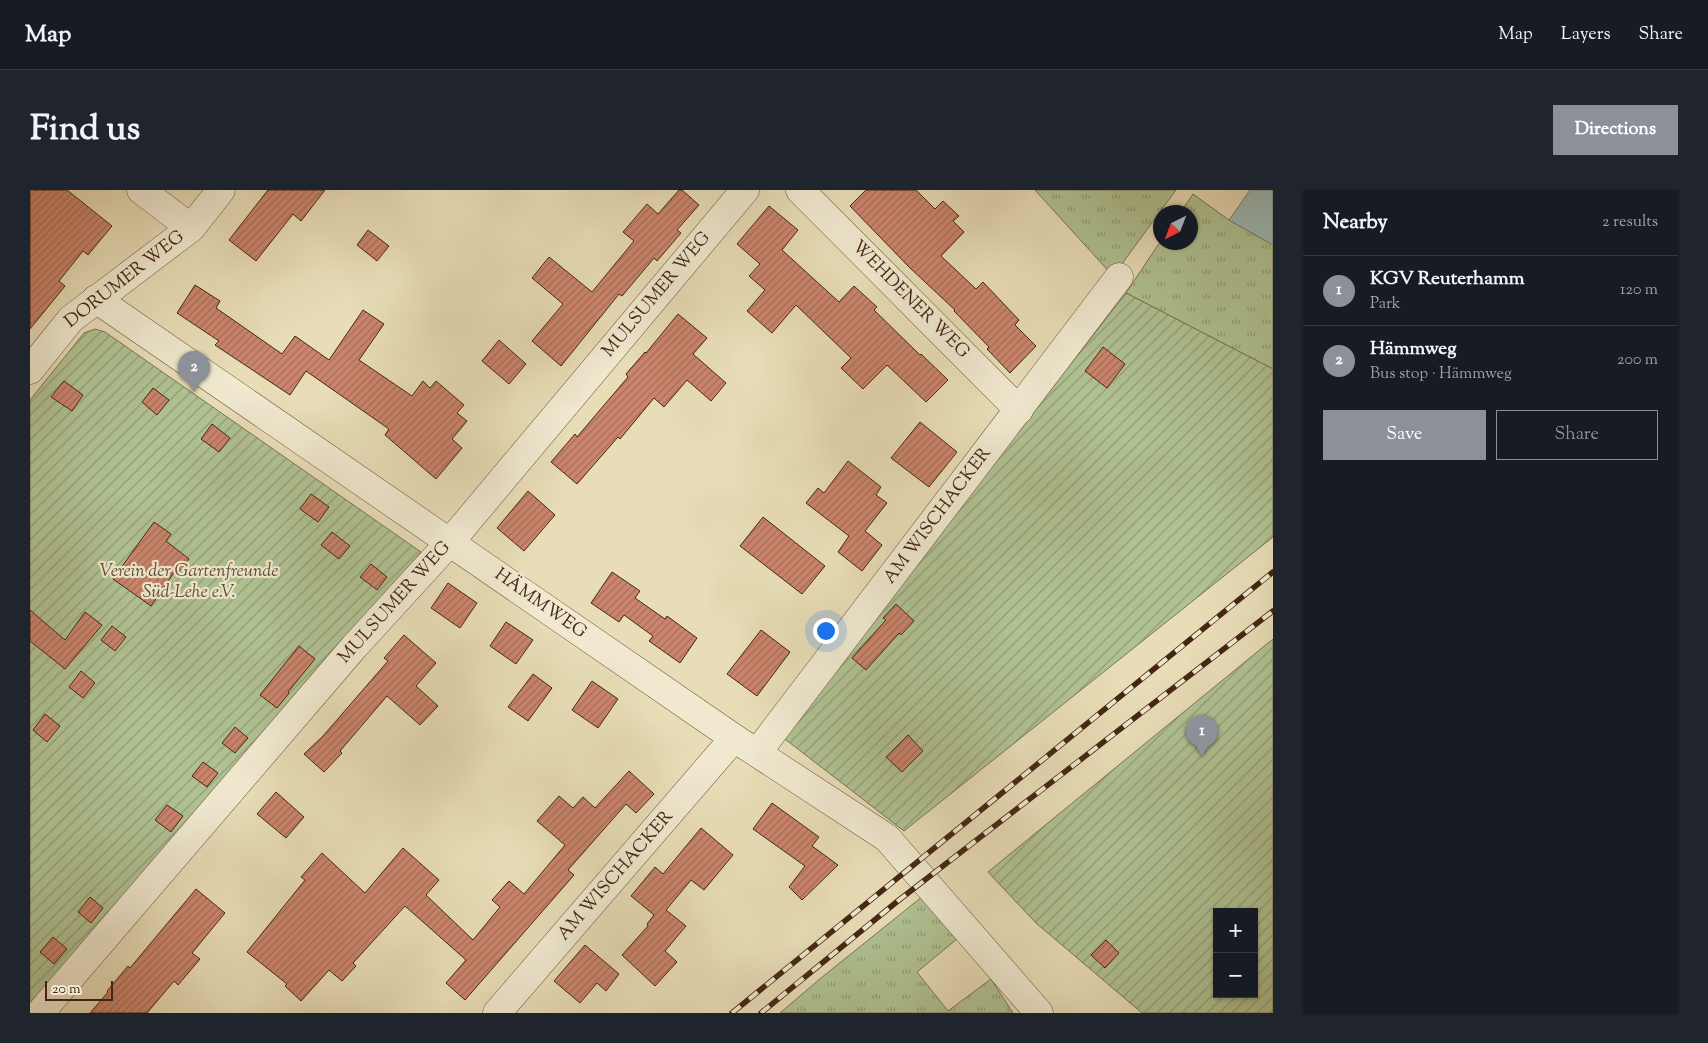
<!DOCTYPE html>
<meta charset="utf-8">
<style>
body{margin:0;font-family:"Sorts Mill Goudy",serif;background:#20242c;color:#f1f3f6}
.controls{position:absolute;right:15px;bottom:15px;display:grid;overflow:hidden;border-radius:0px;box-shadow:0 1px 4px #0004}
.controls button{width:45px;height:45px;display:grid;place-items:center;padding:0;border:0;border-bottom:1px solid #363941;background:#171b24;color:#f1f3f6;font:25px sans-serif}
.compass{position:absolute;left:1123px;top:15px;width:45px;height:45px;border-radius:50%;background:#171b24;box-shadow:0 1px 4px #0004;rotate:222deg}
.scale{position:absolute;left:15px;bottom:12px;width:68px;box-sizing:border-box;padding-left:5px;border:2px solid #452613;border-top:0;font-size:14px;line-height:18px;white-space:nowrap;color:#452613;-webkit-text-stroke:4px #f0e9d0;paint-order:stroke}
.you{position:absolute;left:795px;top:440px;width:18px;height:18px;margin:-12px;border:4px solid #fff;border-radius:50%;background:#1a73e8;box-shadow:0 0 0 8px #1a73e833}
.badge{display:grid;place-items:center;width:32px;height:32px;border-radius:50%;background:#8c9099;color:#fff;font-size:16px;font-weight:700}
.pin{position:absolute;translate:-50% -41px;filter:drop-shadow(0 1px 2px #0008)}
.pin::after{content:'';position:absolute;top:26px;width:18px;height:15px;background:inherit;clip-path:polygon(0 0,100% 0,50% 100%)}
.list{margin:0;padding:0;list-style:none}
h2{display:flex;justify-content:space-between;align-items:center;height:65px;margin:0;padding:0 20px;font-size:21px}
h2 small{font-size:16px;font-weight:400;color:#9ea1a6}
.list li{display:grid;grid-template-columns:32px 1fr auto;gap:15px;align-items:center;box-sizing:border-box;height:70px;padding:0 20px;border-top:1px solid #363941}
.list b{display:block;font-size:19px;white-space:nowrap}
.list p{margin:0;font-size:16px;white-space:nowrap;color:#9ea1a6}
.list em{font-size:16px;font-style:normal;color:#9ea1a6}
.actions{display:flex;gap:10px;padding:15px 20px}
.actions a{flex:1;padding:11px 0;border:1px solid #8c9099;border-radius:0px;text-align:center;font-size:18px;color:#8c9099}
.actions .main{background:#8c9099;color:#fff}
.map{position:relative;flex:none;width:1243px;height:823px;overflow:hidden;border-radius:0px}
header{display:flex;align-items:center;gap:30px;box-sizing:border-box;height:70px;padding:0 25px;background:#171b24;border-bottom:1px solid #363941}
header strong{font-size:24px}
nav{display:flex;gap:28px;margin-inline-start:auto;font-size:18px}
.intro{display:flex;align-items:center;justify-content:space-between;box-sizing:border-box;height:120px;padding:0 30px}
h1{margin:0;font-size:35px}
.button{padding:12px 22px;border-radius:0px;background:#8c9099;color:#fff;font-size:18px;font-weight:700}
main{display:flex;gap:30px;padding:0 30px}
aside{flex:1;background:#171b24;border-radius:0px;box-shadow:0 1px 4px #0004}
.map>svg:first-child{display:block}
</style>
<header>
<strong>Map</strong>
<nav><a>Map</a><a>Layers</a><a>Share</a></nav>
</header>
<div class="intro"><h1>Find us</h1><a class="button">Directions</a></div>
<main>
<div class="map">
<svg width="1243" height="823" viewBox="0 0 1243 823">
<defs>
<pattern id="grass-tufts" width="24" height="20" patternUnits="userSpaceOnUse" patternTransform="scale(1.25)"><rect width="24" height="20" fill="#b0c293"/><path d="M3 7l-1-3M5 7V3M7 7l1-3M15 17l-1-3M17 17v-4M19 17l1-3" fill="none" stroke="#919d77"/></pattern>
<pattern id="garden-furrows" width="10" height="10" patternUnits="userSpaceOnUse" patternTransform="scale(1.25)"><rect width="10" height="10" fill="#b0c293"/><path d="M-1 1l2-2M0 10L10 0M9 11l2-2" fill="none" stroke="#919d77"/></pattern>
<pattern id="building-hatch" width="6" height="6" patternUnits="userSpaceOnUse" patternTransform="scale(1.25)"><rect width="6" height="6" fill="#cb856c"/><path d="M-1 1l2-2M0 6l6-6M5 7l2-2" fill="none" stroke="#a76d58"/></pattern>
</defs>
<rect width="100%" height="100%" fill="#e8ddb7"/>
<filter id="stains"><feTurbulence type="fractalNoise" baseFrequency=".004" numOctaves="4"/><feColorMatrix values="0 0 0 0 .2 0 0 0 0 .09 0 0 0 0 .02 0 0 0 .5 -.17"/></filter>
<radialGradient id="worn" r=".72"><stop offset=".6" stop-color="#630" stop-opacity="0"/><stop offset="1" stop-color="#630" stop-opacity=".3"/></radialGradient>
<g fill="url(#grass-tufts)" stroke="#7a7453">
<polygon points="1005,0 1146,0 1083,86"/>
<polygon points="1163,4 1199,30 1243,55 1243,179 1096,103 1130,52 1160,52 1160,22 1151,22"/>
<polygon points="893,706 927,749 887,782 918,821 961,789 983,823 750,823 791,788"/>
</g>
<g fill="url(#garden-furrows)" stroke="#7a7453" fill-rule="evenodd">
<polygon points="1096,103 1243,179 1243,347 874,641 751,546"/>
<polygon points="65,139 75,142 391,362 5,823 0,823 0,210 54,143"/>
<path d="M1243,449V823H1112L1006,733L958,682ZM1187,722H1224V804H1187Z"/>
</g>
<polygon fill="#9bbab8" stroke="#797f76" points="1220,0 1243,0 1243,55 1199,30"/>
<g fill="url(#building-hatch)" stroke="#452613">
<polygon points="0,0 37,0 82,36 58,65 53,61 29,91 35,96 0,139"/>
<polygon points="238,0 295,0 271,31 263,24 226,71 199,50"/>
<polygon points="649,0 652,0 669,15 647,40 651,43 627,71 624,68 592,106 589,104 531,176 502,151 533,114 502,88 519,67 562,102 604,51 593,42 617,14 628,24"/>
<polygon points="836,0 886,0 905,19 913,11 929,26 923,31 934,42 911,66 946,99 953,92 989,130 985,135 1006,156 980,183 957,159 959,157 924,121 925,120 879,77 820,16"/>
<polygon points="739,16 768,40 752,60 809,112 824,96 847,117 844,120 890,165 891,164 918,190 896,212 857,175 833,199 811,178 821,168 766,115 742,143 717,121 735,100 719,86 730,74 707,54"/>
<polygon points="338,40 359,56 347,71 327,55"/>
<polygon points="165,95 190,111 186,118 252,164 265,146 299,170 333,120 354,134 329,170 382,206 393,191 400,198 406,191 434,215 427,223 437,231 422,249 432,258 406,289 355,245 359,239 276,181 260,205 185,155 189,151 147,123"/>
<polygon points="648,124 677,148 663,164 696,193 681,211 657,190 634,217 624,208 590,249 588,247 547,294 521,272 545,244 547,247 598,187 596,184 615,162 616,163"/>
<polygon points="469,150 496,174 479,194 452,171"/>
<polygon points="1073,157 1095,174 1077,198 1055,181"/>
<polygon points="34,191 53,205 42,221 21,207"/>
<polygon points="123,198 139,210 127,225 112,212"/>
<polygon points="890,232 927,262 899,297 861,268"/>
<polygon points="182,234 200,248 189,262 171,249"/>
<polygon points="818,271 851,297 846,305 857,313 835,341 852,355 832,381 808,362 819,346 776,313 788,298 794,303"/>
<polygon points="498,301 525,325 494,361 467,338"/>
<polygon points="281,304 299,317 288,332 270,319"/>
<polygon points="733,327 795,376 772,404 710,356"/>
<polygon points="124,332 141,344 136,351 159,369 148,383 145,381 121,416 83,389"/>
<polygon points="302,342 320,356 309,369 291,355"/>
<polygon points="341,374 357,387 347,400 330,387"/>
<polygon points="582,382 610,401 605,408 635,429 637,426 667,448 650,473 619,451 623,446 594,425 589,432 561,413"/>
<polygon points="418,393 447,413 430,438 401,418"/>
<polygon points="866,414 884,431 871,445 869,443 836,480 822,468 856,430 853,428"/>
<polygon points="0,420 35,450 55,422 72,435 35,479 0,451"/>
<polygon points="476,432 503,450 486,474 460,456"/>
<polygon points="82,436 96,447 85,461 71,450"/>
<polygon points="731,440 760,462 727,506 697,484"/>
<polygon points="374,445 406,473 386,496 408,516 390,535 357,506 310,561 312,563 294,582 274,564 293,546 358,471 354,468"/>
<polygon points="269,456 285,469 258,502 259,503 247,518 230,505"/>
<polygon points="51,481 65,493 53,508 39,497"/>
<polygon points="503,484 522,498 498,531 478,517"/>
<polygon points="562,491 588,509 568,538 542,520"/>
<polygon points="15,524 30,536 17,552 3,540"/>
<polygon points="205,537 218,548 205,563 192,553"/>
<polygon points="878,545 893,561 872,582 856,567"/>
<polygon points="173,572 188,583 177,597 162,586"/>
<polygon points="599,581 624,604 606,623 596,614 538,680 544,685 435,810 416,793 436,770 375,716 323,773 326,776 312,791 299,780 271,811 255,796 257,794 217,762 275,690 271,687 292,663 335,703 373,658 409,690 396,705 443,750 470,717 462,710 479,691 494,704 535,655 507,631 529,606 543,618 553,607 565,618"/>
<polygon points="246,602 274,627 256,648 227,624"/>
<polygon points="742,613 789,647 782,656 808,675 772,710 759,697 775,676 723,639"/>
<polygon points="137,615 153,626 141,642 125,630"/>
<polygon points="671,638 703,665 674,700 661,690 636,720 656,736 635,761 647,772 625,796 592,765 618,736 617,734 624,725 601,706 625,677 633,684"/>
<polygon points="166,699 195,723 162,763 170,769 148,795 144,791 117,823 60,823 78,802 77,801 98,776 100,778"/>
<polygon points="60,707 73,718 61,733 48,722"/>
<polygon points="23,747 37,759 24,774 10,762"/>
<polygon points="1076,750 1089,763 1075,778 1061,765"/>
<polygon points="555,755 589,784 576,801 567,793 550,813 524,791"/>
</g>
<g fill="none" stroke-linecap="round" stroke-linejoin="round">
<g stroke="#6e543c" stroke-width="29">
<g id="minor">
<polyline points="111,0 161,38"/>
<polyline points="770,0 989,220"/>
<polyline points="66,109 704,548 857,648 1009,823"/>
<polyline points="0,180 41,129 161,38 191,0"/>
<polyline points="727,563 1089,87"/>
<polyline points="10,823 324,457 420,352 715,0"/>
<polyline points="467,823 704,548"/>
</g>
</g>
<use href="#minor" stroke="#f0e9d0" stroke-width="28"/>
<g stroke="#452613" stroke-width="5.5">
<g id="rail">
<polyline points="702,823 1243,382"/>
<polyline points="731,823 869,710 1243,421"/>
</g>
</g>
<use href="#rail" stroke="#f0e9d0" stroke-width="4" stroke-dasharray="11" stroke-linecap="butt"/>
</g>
<g text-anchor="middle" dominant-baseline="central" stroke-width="4.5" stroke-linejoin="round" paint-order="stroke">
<g font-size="18" fill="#452613" stroke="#f0e9d0">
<text transform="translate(95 90) rotate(-38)">DORUMER WEG</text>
<text transform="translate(627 105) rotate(-50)">MULSUMER WEG</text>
<text transform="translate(880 110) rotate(45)">WEHDENER WEG</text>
<text transform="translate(908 326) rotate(-53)">AM WISCHACKER</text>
<text transform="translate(365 413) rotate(-48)">MULSUMER WEG</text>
<text transform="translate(510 414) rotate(35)">HÄMMWEG</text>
<text transform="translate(586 686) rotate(-49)">AM WISCHACKER</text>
</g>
<g font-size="18" font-style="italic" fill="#604d33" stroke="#f0e9d0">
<text x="159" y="382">Verein der Gartenfreunde<tspan x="159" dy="21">Süd-Lehe e.V.</tspan></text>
</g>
</g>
<rect width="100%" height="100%" filter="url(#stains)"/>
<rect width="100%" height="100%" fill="url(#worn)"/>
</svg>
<div class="controls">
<button>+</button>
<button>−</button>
</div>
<svg class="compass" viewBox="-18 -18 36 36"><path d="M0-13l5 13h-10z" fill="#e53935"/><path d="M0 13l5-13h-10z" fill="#9ea1a6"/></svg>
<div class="scale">20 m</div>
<div class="you"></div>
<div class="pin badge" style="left:1172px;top:566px">1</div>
<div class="pin badge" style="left:164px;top:202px">2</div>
</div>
<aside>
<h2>Nearby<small>2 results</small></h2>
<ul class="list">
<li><span class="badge">1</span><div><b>KGV Reuterhamm</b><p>Park</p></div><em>120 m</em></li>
<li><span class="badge">2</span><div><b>Hämmweg</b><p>Bus stop · Hämmweg</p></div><em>200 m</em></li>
</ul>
<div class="actions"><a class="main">Save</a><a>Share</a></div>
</aside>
</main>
